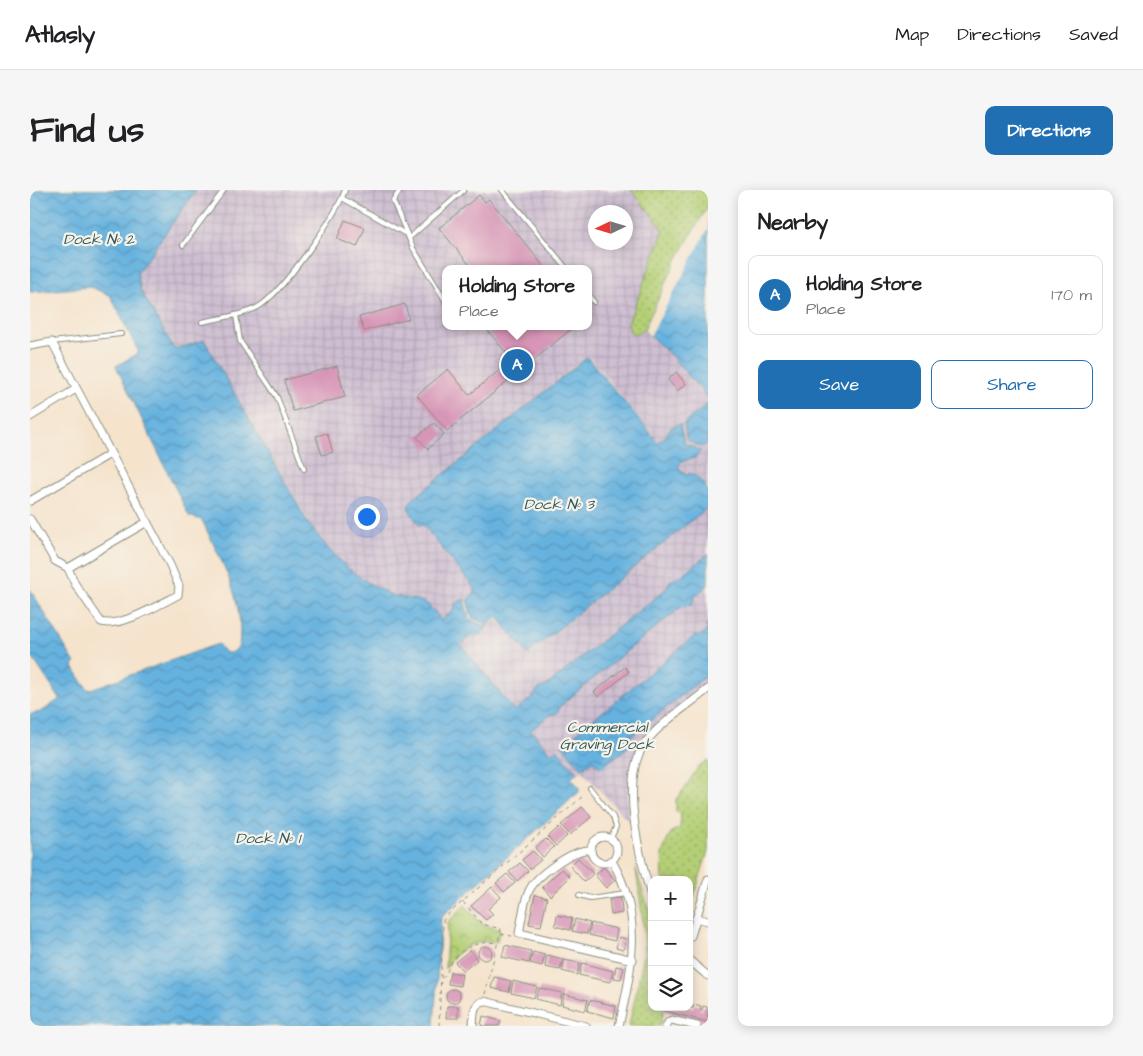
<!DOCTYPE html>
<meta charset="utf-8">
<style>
body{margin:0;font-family:"Architects Daughter",sans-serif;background:#f6f6f6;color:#202124}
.controls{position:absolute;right:15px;bottom:15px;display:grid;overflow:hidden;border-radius:10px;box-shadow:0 2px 12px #0003}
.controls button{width:45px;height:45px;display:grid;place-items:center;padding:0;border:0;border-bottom:1px solid #e0e0e0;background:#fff;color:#202124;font:25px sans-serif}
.compass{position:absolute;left:558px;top:15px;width:45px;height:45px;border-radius:50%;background:#fff;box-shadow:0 2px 12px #0003;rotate:266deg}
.you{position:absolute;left:336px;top:326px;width:18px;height:18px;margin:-12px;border:4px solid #fff;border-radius:50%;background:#1a73e8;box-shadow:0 0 0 8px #1a73e833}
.badge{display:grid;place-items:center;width:32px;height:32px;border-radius:50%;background:#1f6fb2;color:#fff;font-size:16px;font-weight:700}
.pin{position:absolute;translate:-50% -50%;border:2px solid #fff;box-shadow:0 1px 5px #0006}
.popup{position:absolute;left:412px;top:75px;width:150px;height:65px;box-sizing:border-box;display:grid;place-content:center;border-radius:10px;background:#fff;filter:drop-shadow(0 1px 4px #0005);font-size:16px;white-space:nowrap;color:#757577}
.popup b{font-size:19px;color:#202124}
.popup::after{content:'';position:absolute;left:50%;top:100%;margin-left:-10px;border:10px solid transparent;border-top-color:#fff}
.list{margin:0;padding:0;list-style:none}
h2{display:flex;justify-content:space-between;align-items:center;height:65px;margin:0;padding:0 20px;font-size:21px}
h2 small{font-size:16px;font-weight:400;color:#757577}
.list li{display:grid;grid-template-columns:32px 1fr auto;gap:15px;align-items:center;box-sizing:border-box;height:80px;margin:0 10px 10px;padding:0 10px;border:1px solid #e0e0e0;border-radius:10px}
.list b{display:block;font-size:19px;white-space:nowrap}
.list p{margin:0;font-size:16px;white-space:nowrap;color:#757577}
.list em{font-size:16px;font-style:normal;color:#757577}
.actions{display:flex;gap:10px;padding:15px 20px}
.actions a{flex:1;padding:11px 0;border:1px solid #1f6fb2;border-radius:10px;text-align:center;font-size:18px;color:#1f6fb2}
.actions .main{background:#1f6fb2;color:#fff}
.icon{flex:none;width:28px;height:28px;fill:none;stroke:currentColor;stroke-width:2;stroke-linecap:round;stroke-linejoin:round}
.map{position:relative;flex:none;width:678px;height:836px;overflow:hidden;border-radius:10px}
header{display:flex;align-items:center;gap:30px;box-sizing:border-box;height:70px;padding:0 25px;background:#fff;border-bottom:1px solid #e0e0e0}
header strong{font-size:24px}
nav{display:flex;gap:28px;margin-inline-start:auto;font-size:18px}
.intro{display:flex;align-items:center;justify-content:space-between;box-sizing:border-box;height:120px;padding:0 30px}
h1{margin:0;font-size:35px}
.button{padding:12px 22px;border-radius:10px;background:#1f6fb2;color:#fff;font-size:18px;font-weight:700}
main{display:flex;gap:30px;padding:0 30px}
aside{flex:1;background:#fff;border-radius:10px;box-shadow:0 2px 12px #0003}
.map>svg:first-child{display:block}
</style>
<header>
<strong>Atlasly</strong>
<nav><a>Map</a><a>Directions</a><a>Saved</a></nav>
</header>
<div class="intro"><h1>Find us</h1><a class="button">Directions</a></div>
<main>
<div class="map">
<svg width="678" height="836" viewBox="0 0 678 836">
<defs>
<pattern id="industrial-grid" width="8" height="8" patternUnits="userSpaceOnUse" patternTransform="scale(1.25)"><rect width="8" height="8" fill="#cebed1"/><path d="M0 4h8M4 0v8" fill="none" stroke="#b0a4b4"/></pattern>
<pattern id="grass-dots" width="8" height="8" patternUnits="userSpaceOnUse" patternTransform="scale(1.25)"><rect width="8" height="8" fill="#b4cf75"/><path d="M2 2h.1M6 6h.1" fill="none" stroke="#92a961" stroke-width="1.8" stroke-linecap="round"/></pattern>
<pattern id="park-crowns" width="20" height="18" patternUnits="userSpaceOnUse" patternTransform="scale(1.25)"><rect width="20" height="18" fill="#b4cf75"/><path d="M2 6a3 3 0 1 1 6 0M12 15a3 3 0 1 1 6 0" fill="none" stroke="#92a961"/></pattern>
<pattern id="water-waves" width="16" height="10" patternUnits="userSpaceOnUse" patternTransform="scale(1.25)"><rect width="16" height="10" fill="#66b2df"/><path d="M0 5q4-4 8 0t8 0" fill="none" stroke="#5392b6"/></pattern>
</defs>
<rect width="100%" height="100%" fill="#f7f3e8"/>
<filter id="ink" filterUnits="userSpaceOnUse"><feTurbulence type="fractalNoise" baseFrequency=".02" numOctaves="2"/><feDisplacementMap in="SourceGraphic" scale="10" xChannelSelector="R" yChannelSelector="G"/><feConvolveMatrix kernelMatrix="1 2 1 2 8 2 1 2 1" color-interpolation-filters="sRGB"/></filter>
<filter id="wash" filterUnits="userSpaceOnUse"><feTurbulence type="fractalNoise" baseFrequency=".0096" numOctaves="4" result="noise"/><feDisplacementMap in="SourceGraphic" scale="20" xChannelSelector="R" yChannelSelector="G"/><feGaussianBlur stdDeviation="1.12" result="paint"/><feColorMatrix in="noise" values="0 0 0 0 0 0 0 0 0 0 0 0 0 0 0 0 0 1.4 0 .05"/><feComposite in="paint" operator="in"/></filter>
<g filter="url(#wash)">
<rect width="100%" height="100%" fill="#f5e3cc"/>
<g fill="url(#industrial-grid)" fill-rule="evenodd">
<path d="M166,0H678V17L647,70L614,140L641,165L678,206V214L654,233L672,257L678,252V297L660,283L656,287L648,276L653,271L654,253L650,234L640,238L635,247L629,252L560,168H554L380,313L378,318L389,335H392L445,399V403L411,430L382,411L345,397L313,374L287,346L174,150L159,153L144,159L111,101L107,90L108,80ZM566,22H596V52H566ZM416,79H558V136H416Z"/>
<polygon points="678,317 678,495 613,549 602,574 600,586 598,611 602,635 552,581 548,584 527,559 521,564 501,540 531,516 515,497 486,521 431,455 465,428 501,463"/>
</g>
<g fill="url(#grass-dots)" stroke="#6a8654">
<polygon points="601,0 678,0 678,17 647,70 614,140 604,145 600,142 598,133 634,40"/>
<polygon points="678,570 678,661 659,722 659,690 633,690 632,663 641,642 650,638 651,624 646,622 646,608 648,608 669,576"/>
<polygon points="606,679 622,731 622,817 635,817 630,836 599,836 615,761 614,740"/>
</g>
<path fill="url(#park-crowns)" stroke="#6a8654" d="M435,715L451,734L470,740L467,752C448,749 433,756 421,770C418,773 417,777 415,779L418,732Z"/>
<g fill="url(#water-waves)" stroke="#42788a">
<path d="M0,0H166L107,83L111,101L144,159L174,150L277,331C298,362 324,388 358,403C369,409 387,408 395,413C401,416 407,425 411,430L422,422L426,413L434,409L439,429L457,437L451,444L441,446L431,455L485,521L505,505L508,499L516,496L637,398L639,391L650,387L678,364V395L665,406L662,415L651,417L531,515L527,523L520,525L501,540L521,563L527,559L547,583L541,588L549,597V602L411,727L404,836H0V524L11,522L30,509L0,464V399L45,473L43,477L58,500L188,454L195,463H202L209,456C215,408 191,372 172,330L159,326L86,176L109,163L80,105L60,97L0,102Z"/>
<polygon points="678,17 678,206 676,206 641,165 614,140 647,70"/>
<path d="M557,167L628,252L635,247L640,238L650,234L654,253L671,261L665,268L653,271L648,276L656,286L660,283C678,295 678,296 678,317L498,464L468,428L463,429L457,434L442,428L437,410L445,403V399L393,335H389L378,318L381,311Z"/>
<polygon points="678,214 678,252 672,257 657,250 654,233"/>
<polygon points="678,434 678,484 599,548 603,553 571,578 563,571 552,578 532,555 666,445 668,447 678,440 676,436"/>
</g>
<polygon fill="#f5e3cc" points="678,17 678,39 620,146 614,140 647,70"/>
<g id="blocks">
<g fill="#d795b7">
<polygon points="449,5 455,12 459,9 516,79 443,79 409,38"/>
<polygon points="315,30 335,38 327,57 307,49"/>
<polygon points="375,114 379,129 334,141 329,127"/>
<polygon points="454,136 545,136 417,241 387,205 418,179 439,205 482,170"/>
<polygon points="307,176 315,207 263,221 254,190"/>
<polygon points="646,182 656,194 647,201 638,190"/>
<polygon points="404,233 414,244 398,259 387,247"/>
<polygon points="297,243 303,262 292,265 286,246"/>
<polygon points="595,477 599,482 568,507 564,502"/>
<polygon points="552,617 561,627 540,645 531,635"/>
<polygon points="529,637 537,646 526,656 518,647"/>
<polygon points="516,649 524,657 513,667 505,658"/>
<polygon points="503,661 511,670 500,679 492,670"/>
<polygon points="548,668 563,684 554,692 540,676"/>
<polygon points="490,673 498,681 487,691 479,682"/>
<polygon points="574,677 585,690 576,698 565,685"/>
<polygon points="532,679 540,687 520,706 512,697"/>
<polygon points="477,684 485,693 474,702 466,693"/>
<polygon points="462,697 471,707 458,719 463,724 456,730 441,716"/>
<polygon points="505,705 517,708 511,736 499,734"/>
<polygon points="591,707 592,723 581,725 579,708"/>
<polygon points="527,725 542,728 540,740 525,736"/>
<polygon points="545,729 560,733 557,744 542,741"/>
<polygon points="561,733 587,739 585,751 559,745"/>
<polygon points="589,747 596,749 593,760 586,758"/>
<polygon points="475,755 501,761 499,773 472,767"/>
<circle cx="455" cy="763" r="7"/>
<polygon points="440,760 447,770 433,781 425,772"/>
<polygon points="503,762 515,765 512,776 500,773"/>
<polygon points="517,765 533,769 530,780 515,777"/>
<polygon points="534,770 550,773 547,785 532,781"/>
<polygon points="552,773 583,781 580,792 549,785"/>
<polygon points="586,776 594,778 591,789 584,788"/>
<polygon points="420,782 432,784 430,796 418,794"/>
<polygon points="464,787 481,791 479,802 461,798"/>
<polygon points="483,791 507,797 504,808 481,803"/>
<polygon points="509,798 532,803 530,815 506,809"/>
<circle cx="423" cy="806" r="7"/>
<polygon points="534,804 558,810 555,821 532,815"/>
<polygon points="560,810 586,816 584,828 557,821"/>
<polygon points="664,814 671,816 670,820 672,820 673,816 677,817 678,832 634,821 635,817 663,818"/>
<polygon points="417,816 428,816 428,828 416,828"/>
<polygon points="453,826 471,831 469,836 451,836"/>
</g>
</g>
</g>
<g filter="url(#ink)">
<use href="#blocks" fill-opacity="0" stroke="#8a9080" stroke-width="1"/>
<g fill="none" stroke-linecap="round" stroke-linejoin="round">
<g stroke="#8a9080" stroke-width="6">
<g id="lane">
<polyline points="370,0 363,11 383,58 416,112"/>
<polyline points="472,0 537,79"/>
<polyline points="312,8 376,44"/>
<polyline points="379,48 434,0"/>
<polyline points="153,55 194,0"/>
<polyline points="558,105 564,112"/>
<polyline points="206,125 210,151 247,207 274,279"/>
<path d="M172,132C190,128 211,126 228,117C251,104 306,26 315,0"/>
<polyline points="22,152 91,144"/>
<polyline points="560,598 583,627 586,637 581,648"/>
<polyline points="549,705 560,708 596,703"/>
</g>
</g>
<g stroke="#8a9080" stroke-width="9">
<g id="street">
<path d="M0,156L22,152L140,375L149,396L148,405C130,414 91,438 71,432L45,394L38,378L25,371L0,329"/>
<polyline points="0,227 46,199"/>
<polyline points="0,311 80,264"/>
<polyline points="38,378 117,332"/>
<circle cx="574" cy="660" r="13"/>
<path d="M561,660C544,658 505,686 499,701C493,714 492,730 489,743L603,770"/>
<path d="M582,671C614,725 602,779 589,836"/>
<path d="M622,709C610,669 588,588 616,552C629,534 660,514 678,499"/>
<polyline points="666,728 678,731"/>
<polyline points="661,746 678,689"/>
<polyline points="659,770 678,786"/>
<path d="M443,836C444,825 442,814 454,811L556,836"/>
<polyline points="636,836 639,831 642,830 667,836"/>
</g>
</g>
<g stroke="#8a9080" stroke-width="1" stroke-dasharray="4 4" stroke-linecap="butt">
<polyline points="433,712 452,734 471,739 455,804"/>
<polyline points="471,744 482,746"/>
<path d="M412,788C417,785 417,780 420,775C429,758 449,750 468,753"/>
<polyline points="409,836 413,731 415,727 552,607"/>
</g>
<use href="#lane" stroke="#fff" stroke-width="4"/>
<use href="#street" stroke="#fff" stroke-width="7"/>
</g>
</g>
<g text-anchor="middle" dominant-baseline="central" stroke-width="4.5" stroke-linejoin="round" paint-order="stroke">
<g font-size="15" font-style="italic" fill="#315a5f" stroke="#f7f3e8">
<text x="69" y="49">Dock Nº 2</text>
<text x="529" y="314">Dock Nº 3</text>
<text x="577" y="537">Commercial<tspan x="577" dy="17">Graving Dock</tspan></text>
<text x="238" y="648">Dock Nº 1</text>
</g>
</g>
</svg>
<div class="controls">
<button>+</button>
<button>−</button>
<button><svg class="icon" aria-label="layers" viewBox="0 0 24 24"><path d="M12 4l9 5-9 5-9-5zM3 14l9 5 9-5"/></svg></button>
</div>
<svg class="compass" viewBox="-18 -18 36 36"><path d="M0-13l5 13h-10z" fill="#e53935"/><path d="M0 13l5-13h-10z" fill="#757577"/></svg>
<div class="you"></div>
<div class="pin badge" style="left:487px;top:175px">A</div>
<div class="popup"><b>Holding Store</b>Place</div>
</div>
<aside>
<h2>Nearby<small></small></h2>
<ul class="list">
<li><span class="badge">A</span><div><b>Holding Store</b><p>Place</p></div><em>170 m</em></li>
</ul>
<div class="actions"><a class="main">Save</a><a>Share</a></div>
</aside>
</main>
